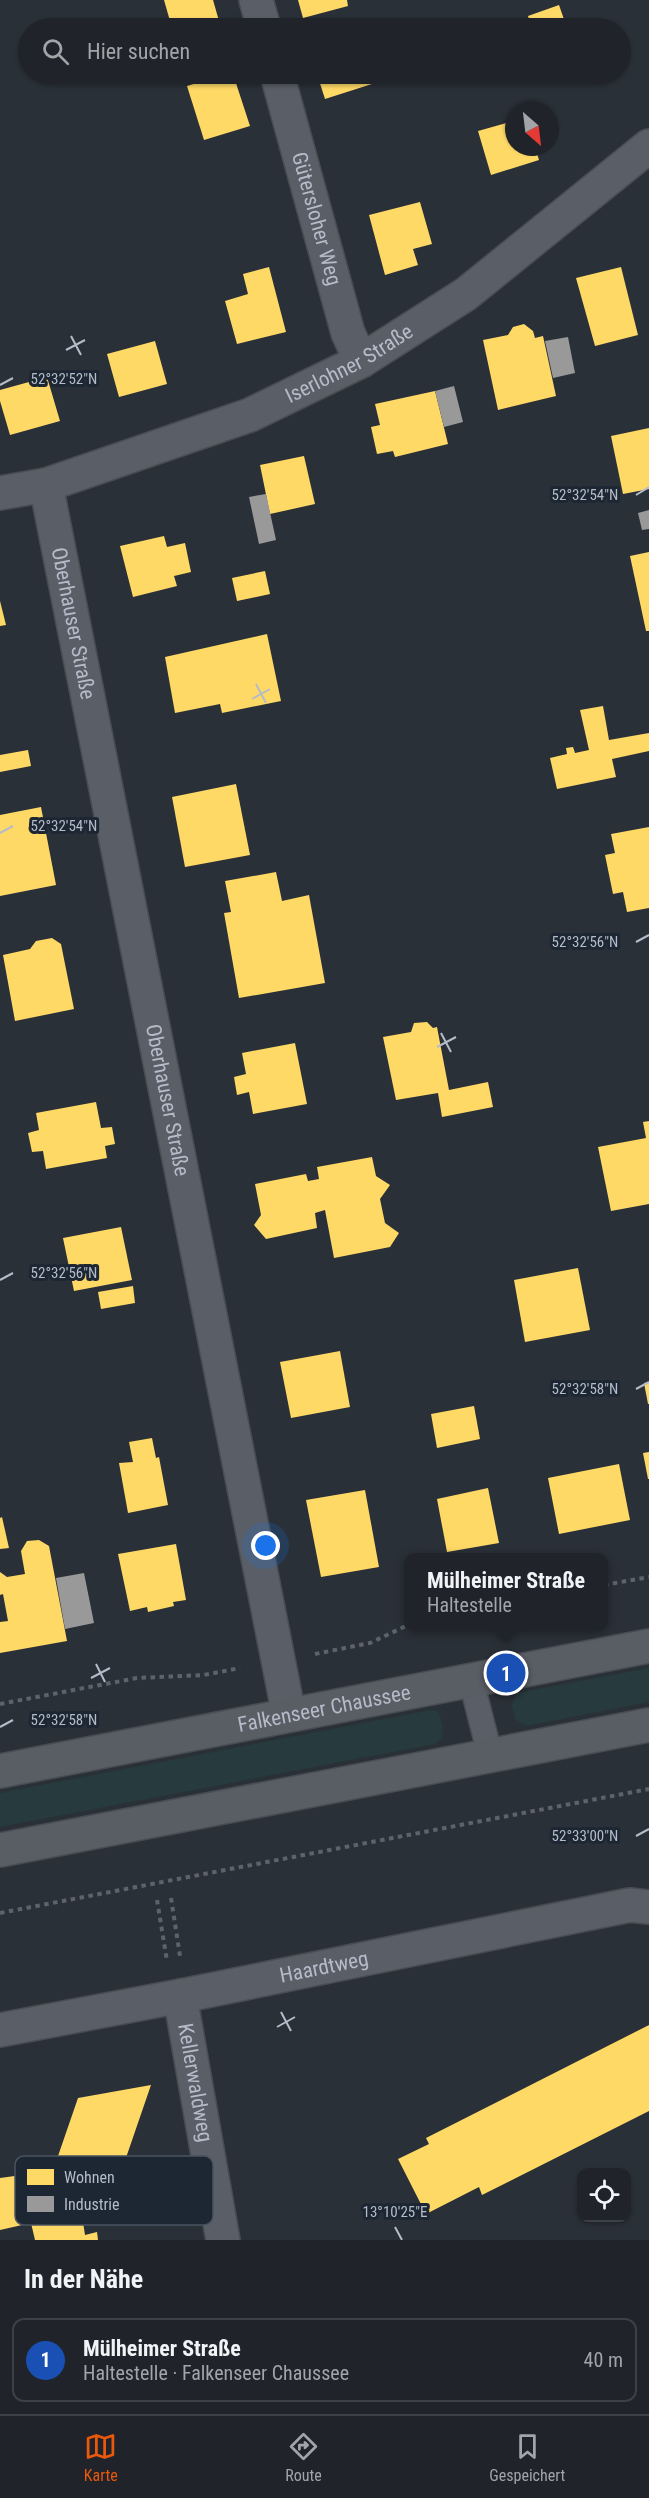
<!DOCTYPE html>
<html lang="de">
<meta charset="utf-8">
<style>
body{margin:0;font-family:"Roboto Condensed",sans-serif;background:#282c32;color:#f1f3f6}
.controls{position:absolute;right:18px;bottom:18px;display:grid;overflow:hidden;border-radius:12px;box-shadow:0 2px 4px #0004}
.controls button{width:54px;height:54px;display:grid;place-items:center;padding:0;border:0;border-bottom:2px solid #3d4147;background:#20242a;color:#f1f3f6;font:30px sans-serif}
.compass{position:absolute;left:505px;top:102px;width:54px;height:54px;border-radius:50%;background:#20242a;box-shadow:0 2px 4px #0004;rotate:152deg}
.you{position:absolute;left:266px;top:1546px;width:21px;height:21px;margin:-15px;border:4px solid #fff;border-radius:50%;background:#1a73e8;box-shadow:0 0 0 9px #1a73e833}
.badge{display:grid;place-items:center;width:39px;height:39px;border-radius:50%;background:#ea580c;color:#fff;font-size:20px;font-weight:700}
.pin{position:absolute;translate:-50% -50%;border:3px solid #fff;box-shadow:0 2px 6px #0006}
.popup{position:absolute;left:404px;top:1553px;width:204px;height:78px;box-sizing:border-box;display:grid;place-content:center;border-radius:12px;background:#20242a;filter:drop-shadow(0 2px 4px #0005);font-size:20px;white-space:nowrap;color:#a2a4a8}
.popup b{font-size:22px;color:#f1f3f6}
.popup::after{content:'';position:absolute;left:50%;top:100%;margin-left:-12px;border:12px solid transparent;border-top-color:#20242a}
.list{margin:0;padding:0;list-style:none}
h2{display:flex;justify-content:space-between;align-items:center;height:78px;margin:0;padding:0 24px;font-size:26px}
h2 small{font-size:20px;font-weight:400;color:#a2a4a8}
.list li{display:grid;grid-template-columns:39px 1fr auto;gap:18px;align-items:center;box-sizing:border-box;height:84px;margin:0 12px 12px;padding:0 12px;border:2px solid #3d4147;border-radius:12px}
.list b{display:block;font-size:22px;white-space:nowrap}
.list p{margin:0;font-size:20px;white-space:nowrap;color:#a2a4a8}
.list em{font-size:20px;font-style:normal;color:#a2a4a8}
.icon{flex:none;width:33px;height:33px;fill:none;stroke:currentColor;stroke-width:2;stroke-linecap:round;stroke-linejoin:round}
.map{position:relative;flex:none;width:649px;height:2240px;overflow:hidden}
.search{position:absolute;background:#20242a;box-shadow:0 2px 4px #0004;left:18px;right:18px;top:18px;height:66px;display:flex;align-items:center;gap:15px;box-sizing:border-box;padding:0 21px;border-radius:33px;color:#a2a4a8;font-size:22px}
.sheet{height:174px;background:#20242a}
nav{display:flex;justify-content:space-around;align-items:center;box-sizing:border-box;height:84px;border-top:2px solid #3d4147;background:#20242a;font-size:16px;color:#a2a4a8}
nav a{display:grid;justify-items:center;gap:3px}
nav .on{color:#ea580c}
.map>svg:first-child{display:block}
</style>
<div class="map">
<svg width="649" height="2240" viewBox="0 0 649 2240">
<rect width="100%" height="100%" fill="#2a3038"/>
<g fill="#273a3e">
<polygon points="649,1668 649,1702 526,1726 515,1719 512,1705 517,1693"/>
<path d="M431,1710L437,1711C443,1722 447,1737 435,1744L0,1827V1793Z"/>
</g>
<g fill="#ffd966">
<polygon points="164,0 213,0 221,28 172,28"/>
<polygon points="298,0 347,0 348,6 303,18"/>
<polygon points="559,5 567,28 532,28 528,16"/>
<polygon points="226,74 233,74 250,126 204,140 187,86"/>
<polygon points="317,74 372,74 375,83 325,99"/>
<polygon points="514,121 514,147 535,147 539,160 491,175 478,131"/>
<polygon points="420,202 432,244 413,249 418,265 385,275 369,215"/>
<polygon points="269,267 286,332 237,344 225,301 248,294 243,274"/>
<polygon points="621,267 638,335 595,346 576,278"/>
<polygon points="524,324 533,331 535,338 543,336 556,396 498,410 483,340 508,335 513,327"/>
<polygon points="155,341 167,384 119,397 107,354"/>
<polygon points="47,377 60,421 10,435 0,401 0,390"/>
<polygon points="435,391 448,444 395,457 393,451 377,454 371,427 380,425 375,404"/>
<polygon points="649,428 649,489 623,494 611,436"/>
<polygon points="304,456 315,504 270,514 260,465"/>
<polygon points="164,536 167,547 185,543 191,572 174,576 177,586 133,597 120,546"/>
<polygon points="649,552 649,631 646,631 630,556"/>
<polygon points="265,571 270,594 237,601 232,578"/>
<polygon points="0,601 6,625 0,626"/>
<polygon points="267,634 281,701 222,713 220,704 175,713 165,657"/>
<polygon points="603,706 609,740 649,733 649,751 612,759 616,777 557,789 550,758 567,754 566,748 573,747 575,753 589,750 580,710"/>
<polygon points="28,750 31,766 0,772 0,755"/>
<polygon points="236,784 250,855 185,867 172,797"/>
<polygon points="41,807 56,885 0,896 0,815"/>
<polygon points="649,827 649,908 627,912 623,892 613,894 605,855 615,853 611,834"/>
<polygon points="276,872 282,901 309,895 325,983 239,998 224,913 231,912 225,881"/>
<polygon points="52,938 61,944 74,1009 15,1021 3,955 30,949 36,941"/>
<polygon points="427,1022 433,1028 437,1027 449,1090 488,1082 493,1107 442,1117 438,1093 396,1100 383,1037 411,1032 414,1023"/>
<polygon points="295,1043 307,1104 253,1114 249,1092 237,1095 234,1077 246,1074 242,1053"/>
<polygon points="96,1102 101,1128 112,1127 115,1144 105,1146 107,1158 46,1169 43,1151 32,1152 28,1133 39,1130 36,1113"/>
<polygon points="649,1121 649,1204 611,1211 598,1147 646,1138 643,1122"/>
<polygon points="372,1157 376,1176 390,1185 380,1199 385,1223 399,1233 390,1247 334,1258 325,1210 315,1213 317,1228 266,1239 254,1225 261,1215 255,1184 306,1174 308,1181 319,1179 317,1167"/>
<polygon points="121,1227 132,1280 74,1291 63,1238"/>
<polygon points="578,1268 590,1330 525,1342 514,1280"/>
<polygon points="133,1286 135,1303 101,1309 98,1292"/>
<polygon points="340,1351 350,1407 291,1418 280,1362"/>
<polygon points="649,1382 649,1404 648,1404 644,1383"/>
<polygon points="474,1406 480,1439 437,1448 431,1414"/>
<polygon points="152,1438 156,1458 159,1457 168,1505 128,1513 119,1463 133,1462 129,1442"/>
<polygon points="649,1452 649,1479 648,1479 643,1453"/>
<polygon points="619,1464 630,1520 559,1534 548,1478"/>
<polygon points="488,1488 499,1543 447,1552 437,1499"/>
<polygon points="365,1490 379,1567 321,1577 306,1500"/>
<polygon points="2,1517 9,1548 0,1549 0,1518"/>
<polygon points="39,1540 49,1546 67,1641 0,1653 0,1622 8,1621 3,1594 0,1595 0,1572 7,1577 25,1574 21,1551 27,1541"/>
<polygon points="176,1544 186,1600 173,1602 174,1606 148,1612 147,1607 130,1611 118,1554"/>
<polygon points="649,2025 649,2111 482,2195 479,2187 426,2214 398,2159 429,2144 426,2138"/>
<polygon points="151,2085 106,2216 83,2222 85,2235 97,2232 98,2240 35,2240 31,2223 0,2230 0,2178 22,2175 20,2164 58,2156 78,2098"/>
</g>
<g fill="#999">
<polygon points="568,337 575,373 553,378 545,341"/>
<polygon points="454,386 463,422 444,427 435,391"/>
<polygon points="266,494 276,540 259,544 249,497"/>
<polygon points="649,510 649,529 642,530 638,513"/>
<polygon points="84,1573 94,1623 65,1629 56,1578"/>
</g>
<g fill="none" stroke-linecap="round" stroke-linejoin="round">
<g stroke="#484c53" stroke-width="27">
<polyline id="service" points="471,1680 490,1755"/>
</g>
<g stroke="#484c53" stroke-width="36">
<g id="minor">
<polyline points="256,0 264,28"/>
<path id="s1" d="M277,74L348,333L361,361"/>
<path id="s2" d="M46,485L289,1715"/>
<path id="s3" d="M0,493L46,485L250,415L361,361L466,294L649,146"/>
<path id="s4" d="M180,1996L223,2240"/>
<path id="s5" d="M0,2030L186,1995L630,1905L649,1907"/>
</g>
</g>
<g stroke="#484c53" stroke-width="36">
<g id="secondary">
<path id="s6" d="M0,1771L649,1646"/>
<polyline points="0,1850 649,1725"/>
</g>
</g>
<g stroke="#5d636a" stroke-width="4" stroke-dasharray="4.5 4.5" stroke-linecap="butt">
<polyline points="604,1585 649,1577"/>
<polyline points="315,1654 370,1643 408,1625"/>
<polyline points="0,1704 137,1678 204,1675 240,1668"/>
<polyline points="171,1898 180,1956"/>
<polyline points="157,1900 167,1961"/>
<polyline points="0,1913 649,1789"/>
</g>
<use href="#service" stroke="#5a5e66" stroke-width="24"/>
<use href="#minor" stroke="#5a5e66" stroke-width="33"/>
<use href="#secondary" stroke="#595d64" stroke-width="33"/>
</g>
<path fill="none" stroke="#b4bcc9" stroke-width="2" d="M71,336L81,355M66,350L85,340M0,385L13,378M636,495L649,487M256,684L266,703M252,699L270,689M0,833L13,826M636,942L649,935M441,1033L451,1052M437,1047L456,1037M0,1280L13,1273M636,1389L649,1382M96,1664L105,1682M91,1678L110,1668M0,1727L13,1720M636,1836L649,1829M281,2012L291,2031M277,2027L295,2017M395,2227L402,2240"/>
<g text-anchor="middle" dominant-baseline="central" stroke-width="6" stroke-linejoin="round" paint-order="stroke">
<g font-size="21" fill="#b4bcc9" stroke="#1d2633">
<text stroke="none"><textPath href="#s1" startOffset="150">Gütersloher Weg</textPath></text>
<text stroke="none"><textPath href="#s3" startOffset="374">Iserlohner Straße</textPath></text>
<text stroke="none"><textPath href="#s2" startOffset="141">Oberhauser Straße</textPath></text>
<text stroke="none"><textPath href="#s2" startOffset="627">Oberhauser Straße</textPath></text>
<text stroke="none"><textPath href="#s6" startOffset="330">Falkenseer Chaussee</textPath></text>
<text stroke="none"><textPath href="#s5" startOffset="330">Haardtweg</textPath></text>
<text stroke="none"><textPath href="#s4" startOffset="88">Kellerwaldweg</textPath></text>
</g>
</g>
<rect x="15" y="2156" width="198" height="69" rx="9" fill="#1d2633" stroke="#4a5360" stroke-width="1.5"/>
<rect x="27" y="2169" width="27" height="16" fill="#ffd966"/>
<rect x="27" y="2196" width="27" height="16" fill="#999"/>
<g font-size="16" fill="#b4bcc9">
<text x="64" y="2183">Wohnen</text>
<text x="64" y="2210">Industrie</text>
</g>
<g font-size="15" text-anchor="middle" fill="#b4bcc9" stroke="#1d2633" stroke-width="6" stroke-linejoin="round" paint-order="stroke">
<text x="64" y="384">52°32'52"N</text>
<text x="585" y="500">52°32'54"N</text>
<text x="64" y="831">52°32'54"N</text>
<text x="585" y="947">52°32'56"N</text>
<text x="64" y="1278">52°32'56"N</text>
<text x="585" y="1394">52°32'58"N</text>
<text x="64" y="1725">52°32'58"N</text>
<text x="585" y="1841">52°33'00"N</text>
<text x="395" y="2217">13°10'25"E</text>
</g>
</svg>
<div class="controls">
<button><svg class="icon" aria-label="locate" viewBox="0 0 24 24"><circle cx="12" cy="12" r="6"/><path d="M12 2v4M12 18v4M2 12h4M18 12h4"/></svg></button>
</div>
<svg class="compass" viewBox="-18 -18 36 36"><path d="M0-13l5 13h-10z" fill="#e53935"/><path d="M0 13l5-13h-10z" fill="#a2a4a8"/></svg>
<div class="you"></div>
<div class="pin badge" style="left:506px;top:1673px;background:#1a4fb4">1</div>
<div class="popup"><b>Mülheimer Straße</b>Haltestelle</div>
<div class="search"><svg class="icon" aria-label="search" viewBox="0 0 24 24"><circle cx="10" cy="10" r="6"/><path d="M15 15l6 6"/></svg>Hier suchen</div>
</div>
<section class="sheet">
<h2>In der Nähe<small></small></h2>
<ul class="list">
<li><span class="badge" style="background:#1a4fb4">1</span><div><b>Mülheimer Straße</b><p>Haltestelle · Falkenseer Chaussee</p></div><em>40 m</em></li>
</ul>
</section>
<nav>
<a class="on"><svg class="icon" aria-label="map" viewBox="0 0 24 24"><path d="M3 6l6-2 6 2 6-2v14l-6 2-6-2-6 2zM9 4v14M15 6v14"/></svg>Karte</a>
<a><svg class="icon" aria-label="directions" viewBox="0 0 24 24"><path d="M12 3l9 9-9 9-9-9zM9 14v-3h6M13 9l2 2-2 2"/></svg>Route</a>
<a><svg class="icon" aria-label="saved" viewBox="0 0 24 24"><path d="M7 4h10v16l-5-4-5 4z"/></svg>Gespeichert</a>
</nav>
